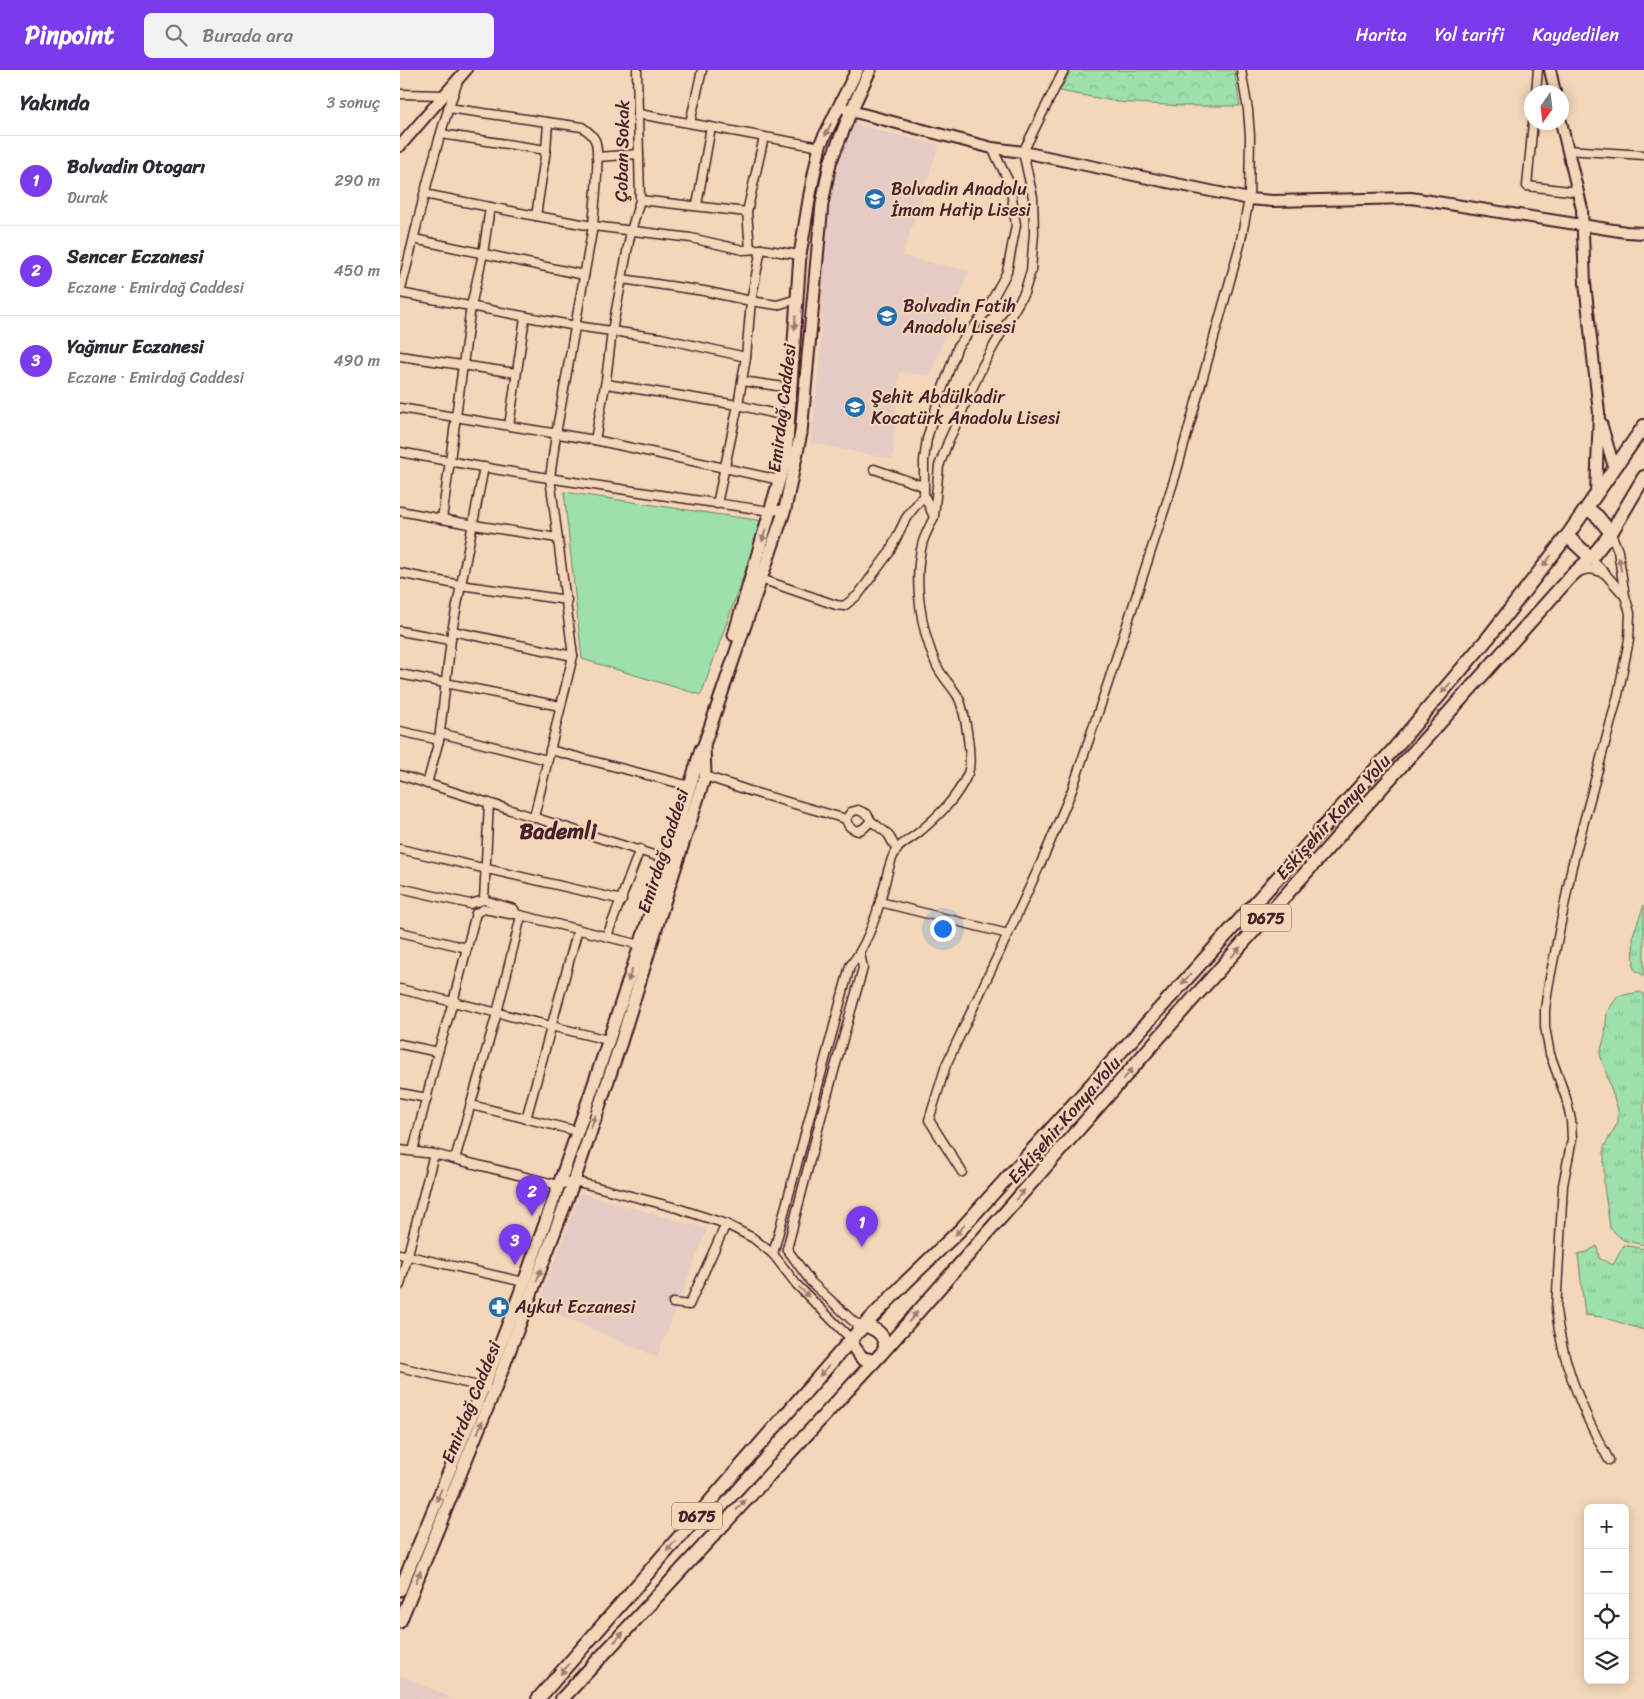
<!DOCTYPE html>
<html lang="tr">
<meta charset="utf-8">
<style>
body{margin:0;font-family:Sriracha,sans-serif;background:#f2f2f3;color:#2b2b33}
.controls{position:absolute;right:15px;bottom:15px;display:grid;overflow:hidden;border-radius:8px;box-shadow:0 2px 12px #0003}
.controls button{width:45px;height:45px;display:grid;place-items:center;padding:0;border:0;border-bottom:1px solid #e1e1e2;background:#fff;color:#2b2b33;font:25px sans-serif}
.compass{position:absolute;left:1124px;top:15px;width:45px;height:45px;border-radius:50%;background:#fff;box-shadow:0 2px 12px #0003;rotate:194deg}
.you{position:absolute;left:542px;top:858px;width:18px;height:18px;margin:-12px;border:4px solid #fff;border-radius:50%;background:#1a73e8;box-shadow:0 0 0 8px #1a73e833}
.badge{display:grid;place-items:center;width:32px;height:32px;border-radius:50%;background:#7c3aed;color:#fff;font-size:16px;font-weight:700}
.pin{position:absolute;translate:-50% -41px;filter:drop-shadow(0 1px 2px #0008)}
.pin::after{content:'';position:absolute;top:26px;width:18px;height:15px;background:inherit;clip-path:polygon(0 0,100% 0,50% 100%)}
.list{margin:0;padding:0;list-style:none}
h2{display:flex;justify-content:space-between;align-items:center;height:65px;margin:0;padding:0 20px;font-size:21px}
h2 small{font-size:16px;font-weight:400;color:#7c7c81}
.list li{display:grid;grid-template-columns:32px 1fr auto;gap:15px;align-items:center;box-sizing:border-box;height:90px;padding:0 20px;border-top:1px solid #e1e1e2}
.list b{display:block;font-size:19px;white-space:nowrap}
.list p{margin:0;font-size:16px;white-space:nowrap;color:#7c7c81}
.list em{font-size:16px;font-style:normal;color:#7c7c81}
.icon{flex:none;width:28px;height:28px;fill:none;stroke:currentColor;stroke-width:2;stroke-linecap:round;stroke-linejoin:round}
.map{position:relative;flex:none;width:1244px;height:1629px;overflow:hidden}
header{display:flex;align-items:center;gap:30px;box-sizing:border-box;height:70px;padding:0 25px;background:#7c3aed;color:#fff}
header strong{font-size:24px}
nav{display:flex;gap:28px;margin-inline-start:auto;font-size:18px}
.search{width:350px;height:45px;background:#f2f2f3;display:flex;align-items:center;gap:12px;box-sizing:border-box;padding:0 18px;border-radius:8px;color:#7c7c81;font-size:19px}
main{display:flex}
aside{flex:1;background:#fff}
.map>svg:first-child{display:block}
</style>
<header>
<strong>Pinpoint</strong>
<div class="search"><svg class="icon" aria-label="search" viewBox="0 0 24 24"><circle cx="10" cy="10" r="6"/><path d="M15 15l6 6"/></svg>Burada ara</div>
<nav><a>Harita</a><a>Yol tarifi</a><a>Kaydedilen</a></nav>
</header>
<main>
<aside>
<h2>Yakında<small>3 sonuç</small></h2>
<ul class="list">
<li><span class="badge">1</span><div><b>Bolvadin Otogarı</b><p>Durak</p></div><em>290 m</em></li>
<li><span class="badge">2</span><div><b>Sencer Eczanesi</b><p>Eczane · Emirdağ Caddesi</p></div><em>450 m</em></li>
<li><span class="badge">3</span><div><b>Yağmur Eczanesi</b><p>Eczane · Emirdağ Caddesi</p></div><em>490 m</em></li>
</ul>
</aside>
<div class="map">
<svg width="1244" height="1629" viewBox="0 0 1244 1629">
<defs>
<pattern id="grass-tufts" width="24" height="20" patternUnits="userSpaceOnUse" patternTransform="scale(1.25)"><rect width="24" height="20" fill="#9de0ab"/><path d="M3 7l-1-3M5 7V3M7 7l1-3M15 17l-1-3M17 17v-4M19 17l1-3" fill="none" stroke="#89c093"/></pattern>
<pattern id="forest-crowns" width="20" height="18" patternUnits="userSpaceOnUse" patternTransform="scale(1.25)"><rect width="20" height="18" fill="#9de0ab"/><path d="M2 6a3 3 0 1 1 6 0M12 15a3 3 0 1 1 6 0" fill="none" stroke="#89c093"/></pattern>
</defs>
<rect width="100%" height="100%" fill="#f2d7b9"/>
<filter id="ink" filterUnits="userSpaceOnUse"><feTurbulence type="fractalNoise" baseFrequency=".02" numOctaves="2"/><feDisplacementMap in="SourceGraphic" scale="10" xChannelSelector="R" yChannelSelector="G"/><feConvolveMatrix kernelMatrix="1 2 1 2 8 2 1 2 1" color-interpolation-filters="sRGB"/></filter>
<g filter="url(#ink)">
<g fill="#e4cbc4">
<polygon points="452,54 539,75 502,186 569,201 530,306 499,302 492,389 411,373 420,291 424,151 432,107"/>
<polygon points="180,1123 307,1159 257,1287 138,1235"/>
<polygon points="0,1605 54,1629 0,1629"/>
</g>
<g fill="url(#grass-tufts)" stroke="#74806b">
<polygon points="1244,835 1244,906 1234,899 1233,865"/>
<polygon points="1240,922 1244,924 1244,1175 1223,1170 1210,1158 1204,1116 1204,1077 1218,1052 1218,1040 1200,984 1205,965 1207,942 1218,926"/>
<polygon points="1224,1175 1244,1179 1244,1260 1202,1247 1185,1245 1178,1184 1187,1182 1197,1176 1199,1188 1213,1195"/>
</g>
<polygon fill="url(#forest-crowns)" stroke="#74806b" points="671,0 834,0 840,36 782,36 718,32 660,21"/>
<polygon fill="#9de0ab" stroke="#74806b" points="164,422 363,451 301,625 182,589"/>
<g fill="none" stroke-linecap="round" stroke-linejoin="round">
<g stroke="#4a1f2b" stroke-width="11">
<g id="minor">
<polyline points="1136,22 1138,0"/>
<polyline points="0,24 45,25"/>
<path d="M48,38L182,57C188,61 192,64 195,70C201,84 194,139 193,156L156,364L150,408L173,586L134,747"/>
<polyline points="239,44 420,77"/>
<polyline points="1133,52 1127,116 1178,122"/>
<polyline points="290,53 302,0"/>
<polyline points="41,64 146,80"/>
<polyline points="1167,80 1244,85"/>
<polyline points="197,87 239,84"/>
<polyline points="24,124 136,146 193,156 291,168 343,180 361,179 400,185"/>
<polyline points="240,130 347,142"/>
<polyline points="297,135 311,57"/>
<polyline points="136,146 146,80 148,53"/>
<polyline points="14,169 184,205"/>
<polyline points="350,179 347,142 364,67"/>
<polyline points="222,209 304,221 351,231 377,235 397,229"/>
<polyline points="0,223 176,256 261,268 346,287"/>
<path d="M0,223C18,154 32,82 57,14"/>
<polyline points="0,286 116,303"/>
<polyline points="342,311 391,318"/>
<polyline points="206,314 338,335 389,347"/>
<polyline points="0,338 195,370 380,410"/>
<polyline points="109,356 125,247"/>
<polyline points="195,370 206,310 212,261 231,161 240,130 237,0"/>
<path d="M0,382C123,406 247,423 370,441L385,439"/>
<polyline points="474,399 523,416"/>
<polyline points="317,434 338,335 346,287 351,231 361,179"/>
<polyline points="0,441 74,455 157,468"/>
<polyline points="534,446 539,396 548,372 583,295 624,223 631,201 634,163 633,127 623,82 664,0"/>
<polyline points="42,449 71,236 83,184 90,137"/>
<polyline points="1191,488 1224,525"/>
<path d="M1179,502C1188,497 1196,500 1206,504"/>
<polyline points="0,503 60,515 167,530"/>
<polyline points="361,509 436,535 444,536 458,525 489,483 506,448 524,425"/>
<polyline points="0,561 50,570"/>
<polyline points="52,561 173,586"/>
<polyline points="0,604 160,636"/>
<polyline points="0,661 39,670"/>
<polyline points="40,663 147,690"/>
<polyline points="150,680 290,716"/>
<polyline points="0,705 266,789"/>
<polyline points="305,706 353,722 446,749 451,742 458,740 467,744 471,751 488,764 497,780"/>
<polyline points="27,714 39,670 52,561 84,397"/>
<path d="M446,749C448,757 451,758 458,761L464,758L471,751"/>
<polyline points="0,779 222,830"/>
<polyline points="0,818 70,834 84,830 89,733"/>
<polyline points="84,830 114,839 116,844"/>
<polyline points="480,832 608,864"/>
<polyline points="0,862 67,878"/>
<polyline points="207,866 240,779"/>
<polyline points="0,919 208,970"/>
<polyline points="0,974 38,982"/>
<polyline points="0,1023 27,1028"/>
<polyline points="71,1035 177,1061"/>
<polyline points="126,1049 178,859"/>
<polyline points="0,1080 34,1084 158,1115 174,1111 277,1138 326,1154 353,1168 373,1184 397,1215 451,1269"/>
<polyline points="13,1081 38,982 53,932 76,843 84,839 110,844 116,844 244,876"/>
<polyline points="55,1089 97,943 121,846"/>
<polyline points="562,1102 529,1050 546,995 608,864 645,784 672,720 707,616 775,407 840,175 849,129 850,66 848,40 841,0"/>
<polyline points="387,1179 423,1040 463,898 460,883"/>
<polyline points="387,1179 411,1212 455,1253 464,1255"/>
<polyline points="0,1184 124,1212"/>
<path d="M373,1184L450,896C466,876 476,848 482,824C486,811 489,791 496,780C501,774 511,768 517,764C537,747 557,729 568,703C573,690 565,638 557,625C551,615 541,606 536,594C521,560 513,512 522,475C524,466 530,456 534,447L524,425V390L527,369L537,334L558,276L585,243L607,202L616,155L610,114L592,78"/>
<polyline points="0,1215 34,1084"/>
<polyline points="273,1233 289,1235 326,1154"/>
<polyline points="0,1297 86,1318"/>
<path d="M1209,1390C1183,1344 1162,1294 1156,1240L1163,1115L1172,1069L1171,1050L1166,1028L1150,984L1145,957V940L1148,918L1172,796L1218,625L1229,570L1230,543L1225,526L1218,481L1211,463"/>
</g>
</g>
<g stroke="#4a1f2b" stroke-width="14">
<g id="tertiary">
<polyline points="1150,0 1155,22"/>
<polyline points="439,36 451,41 592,78 623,82 849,129 873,131 1011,128 1226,162 1244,163"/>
<polyline points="1161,52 1182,139 1185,213 1199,343 1196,423"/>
<polyline points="0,76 66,0"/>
<polyline points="1201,353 1214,397"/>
</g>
</g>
<g stroke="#4a1f2b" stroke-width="15">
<g id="secondary">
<polyline points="334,565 386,387 400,185 410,124 420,75 457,0"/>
<path d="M0,1520C42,1418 86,1316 124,1212C188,1036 248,858 301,679"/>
<polyline points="0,1552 95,1319 174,1111 221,972 267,823 305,706 304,675 385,439 401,363 422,134 430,93 451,41 470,0"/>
</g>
</g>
<g stroke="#4a1f2b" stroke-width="16">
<g id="trunk">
<polyline points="1187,438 1198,447 1211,463"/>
<polyline points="1167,466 1191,488"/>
<path d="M464,1255C476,1259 485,1264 485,1278"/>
<polyline points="451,1269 453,1276 462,1288 474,1291"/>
<polyline points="138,1629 456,1264 506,1212 561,1159 993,680 1088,568 1167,466 1244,356"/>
<polyline points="162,1629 481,1284 792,930 1170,507 1191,488 1211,463 1244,407"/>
</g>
</g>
<use href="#minor" stroke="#f2d7b9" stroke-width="8"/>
<use href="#tertiary" stroke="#f2d7b9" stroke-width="10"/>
<use href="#secondary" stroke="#f2d7b9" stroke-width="11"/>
<use href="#trunk" stroke="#f2d7b9" stroke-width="12"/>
</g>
<defs><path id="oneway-solid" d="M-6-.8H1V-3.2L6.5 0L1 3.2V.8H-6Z" transform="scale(1.25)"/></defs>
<g fill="#9e7b72">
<use href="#oneway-solid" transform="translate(428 60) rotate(115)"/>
<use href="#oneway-solid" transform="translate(395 253) rotate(94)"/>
<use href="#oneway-solid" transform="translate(364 465) rotate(106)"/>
<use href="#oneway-solid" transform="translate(1147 491) rotate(127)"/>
<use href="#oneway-solid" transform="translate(1220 494) rotate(-99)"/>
<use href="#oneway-solid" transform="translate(1046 618) rotate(131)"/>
<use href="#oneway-solid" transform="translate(836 882) rotate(-48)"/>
<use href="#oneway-solid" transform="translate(230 905) rotate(108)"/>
<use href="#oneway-solid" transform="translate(786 909) rotate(132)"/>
<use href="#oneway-solid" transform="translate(728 1004) rotate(-49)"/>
<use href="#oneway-solid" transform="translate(193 1052) rotate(-71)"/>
<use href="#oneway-solid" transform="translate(620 1125) rotate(-49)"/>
<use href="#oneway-solid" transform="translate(560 1160) rotate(134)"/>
<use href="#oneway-solid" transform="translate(139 1205) rotate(-69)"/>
<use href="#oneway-solid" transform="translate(404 1222) rotate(46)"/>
<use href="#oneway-solid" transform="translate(513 1247) rotate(-49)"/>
<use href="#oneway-solid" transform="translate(424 1301) rotate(131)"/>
<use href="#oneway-solid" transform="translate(80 1357) rotate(-68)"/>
<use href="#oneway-solid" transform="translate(39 1425) rotate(112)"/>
<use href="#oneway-solid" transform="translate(341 1435) rotate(-47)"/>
<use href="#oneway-solid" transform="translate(271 1476) rotate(131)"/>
<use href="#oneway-solid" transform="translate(18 1507) rotate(-68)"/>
<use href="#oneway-solid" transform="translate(219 1567) rotate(-47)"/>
<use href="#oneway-solid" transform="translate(165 1599) rotate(131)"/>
</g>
</g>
<defs>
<g id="school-disc" transform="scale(1.125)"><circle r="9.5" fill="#1f6fb2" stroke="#f2d7b9"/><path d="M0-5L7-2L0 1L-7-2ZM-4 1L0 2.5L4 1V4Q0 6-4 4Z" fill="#fff"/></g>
<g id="pharmacy-disc" transform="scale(1.125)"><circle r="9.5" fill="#1f6fb2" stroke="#f2d7b9"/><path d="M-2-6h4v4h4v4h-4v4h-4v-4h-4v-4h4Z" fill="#fff"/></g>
</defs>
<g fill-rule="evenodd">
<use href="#school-disc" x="475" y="129"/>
<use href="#school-disc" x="487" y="246"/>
<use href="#school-disc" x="455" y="337"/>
<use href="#pharmacy-disc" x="99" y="1237"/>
</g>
<g text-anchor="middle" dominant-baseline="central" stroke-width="4.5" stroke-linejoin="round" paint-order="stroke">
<g fill="#f2d7b9" stroke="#7c5656" stroke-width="1">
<rect x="841" y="834.5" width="50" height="27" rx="4"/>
<rect x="272" y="1432.5" width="50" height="27" rx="4"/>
</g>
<g font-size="16" font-weight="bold" fill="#4a1f2b">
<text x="866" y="848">D675</text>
<text x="297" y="1446">D675</text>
</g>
<g font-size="18" fill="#4a1f2b" stroke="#f2d7b9">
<text transform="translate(222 81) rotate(-89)">Çoban Sokak</text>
<text transform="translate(382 338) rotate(-83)">Emirdağ Caddesi</text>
<text transform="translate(933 747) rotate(-48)">Eskişehir Konya Yolu</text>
<text transform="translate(263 781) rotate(-72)">Emirdağ Caddesi</text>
<text transform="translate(664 1050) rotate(-49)">Eskişehir Konya Yolu</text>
<text transform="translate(71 1332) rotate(-68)">Emirdağ Caddesi</text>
</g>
<g font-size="18" fill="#4a1f2b" stroke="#f2d7b9" text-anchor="start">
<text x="491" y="119">Bolvadin Anadolu<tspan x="491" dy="21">İmam Hatip Lisesi</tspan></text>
<text x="503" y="236">Bolvadin Fatih<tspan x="503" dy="21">Anadolu Lisesi</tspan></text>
<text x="471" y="327">Şehit Abdülkadir<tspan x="471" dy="21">Kocatürk Anadolu Lisesi</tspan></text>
<text x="115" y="1237">Aykut Eczanesi</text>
</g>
<g font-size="22" font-weight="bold" fill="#4a1f2b" stroke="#f2d7b9">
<text x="158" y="761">Bademli</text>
</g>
</g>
</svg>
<div class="controls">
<button>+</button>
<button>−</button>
<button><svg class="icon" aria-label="locate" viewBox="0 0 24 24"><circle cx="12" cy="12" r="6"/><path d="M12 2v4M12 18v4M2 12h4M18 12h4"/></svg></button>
<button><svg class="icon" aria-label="layers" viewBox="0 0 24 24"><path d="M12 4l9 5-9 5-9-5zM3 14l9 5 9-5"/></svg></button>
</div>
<svg class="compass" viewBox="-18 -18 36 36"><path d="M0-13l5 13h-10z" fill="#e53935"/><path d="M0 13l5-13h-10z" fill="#7c7c81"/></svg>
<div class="you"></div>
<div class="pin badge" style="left:462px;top:1177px">1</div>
<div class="pin badge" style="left:132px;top:1146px">2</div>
<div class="pin badge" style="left:115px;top:1195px">3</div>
</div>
</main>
